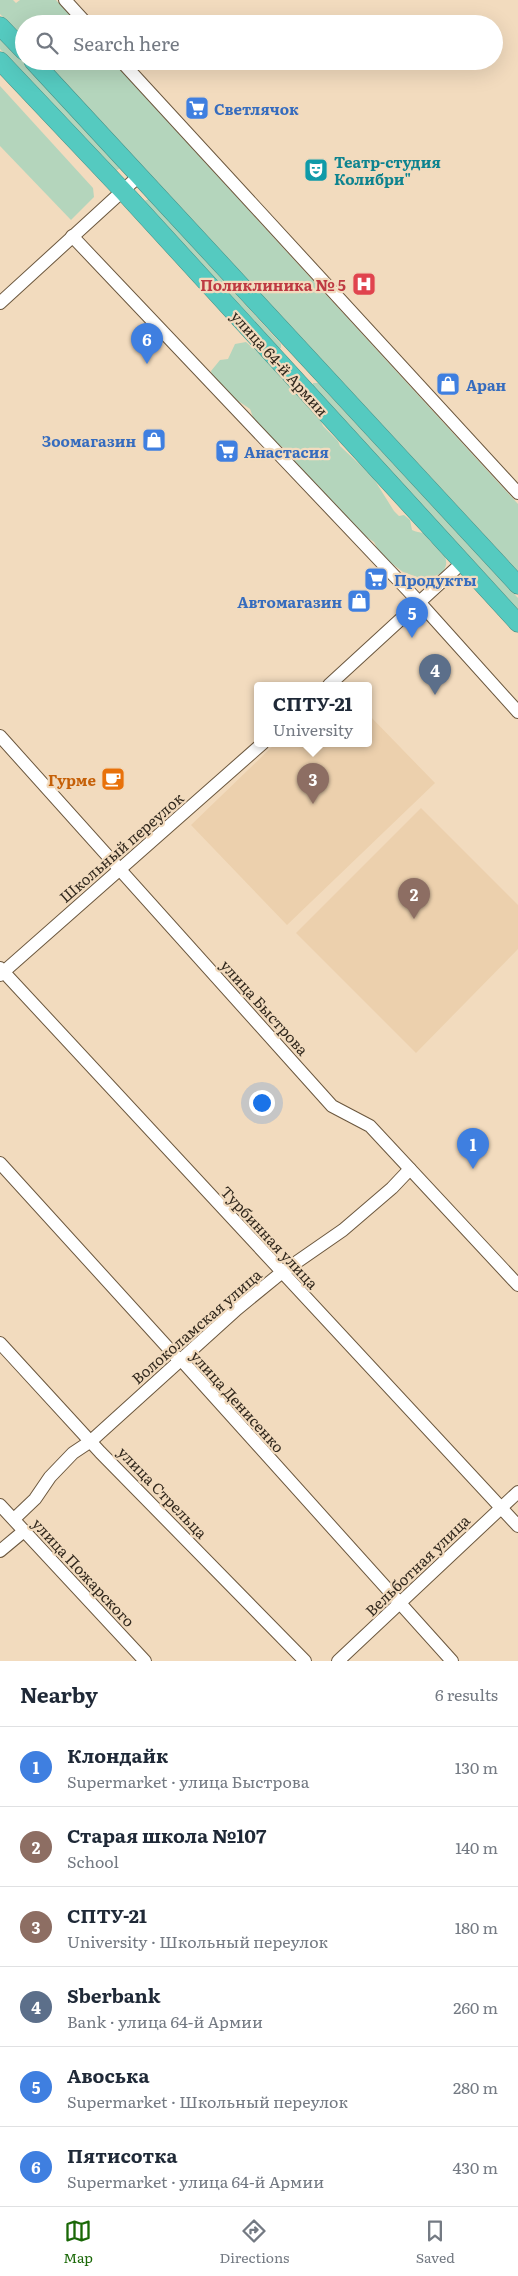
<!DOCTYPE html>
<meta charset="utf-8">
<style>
body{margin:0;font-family:Literata,serif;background:#f6f6f7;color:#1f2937}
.you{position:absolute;left:261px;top:1102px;width:18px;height:18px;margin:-12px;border:4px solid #fff;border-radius:50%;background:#1a73e8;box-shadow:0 0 0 8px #1a73e833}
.badge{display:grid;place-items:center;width:32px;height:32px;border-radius:50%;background:#1a6807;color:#fff;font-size:16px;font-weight:700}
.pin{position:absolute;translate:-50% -41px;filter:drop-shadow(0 1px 2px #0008)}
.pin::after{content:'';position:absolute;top:26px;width:18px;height:15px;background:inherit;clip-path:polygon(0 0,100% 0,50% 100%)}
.popup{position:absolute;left:254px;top:682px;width:118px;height:65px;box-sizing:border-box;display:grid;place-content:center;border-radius:5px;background:#fff;filter:drop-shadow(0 1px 4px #0005);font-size:16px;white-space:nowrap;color:#747a83}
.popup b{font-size:19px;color:#1f2937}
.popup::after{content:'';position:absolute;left:50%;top:100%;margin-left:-10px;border:10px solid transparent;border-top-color:#fff}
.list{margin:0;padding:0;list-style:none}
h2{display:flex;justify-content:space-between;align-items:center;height:65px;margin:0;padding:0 20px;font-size:21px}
h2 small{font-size:16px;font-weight:400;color:#747a83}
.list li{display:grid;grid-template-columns:32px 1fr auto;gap:15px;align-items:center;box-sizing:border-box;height:80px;padding:0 20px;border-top:1px solid #e0e1e3}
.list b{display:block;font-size:19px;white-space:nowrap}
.list p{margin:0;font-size:16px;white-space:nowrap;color:#747a83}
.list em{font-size:16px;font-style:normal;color:#747a83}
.icon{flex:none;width:28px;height:28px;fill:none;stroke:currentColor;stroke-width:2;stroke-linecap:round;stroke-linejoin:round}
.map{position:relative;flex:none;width:518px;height:1661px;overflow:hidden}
.search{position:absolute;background:#fff;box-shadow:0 5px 20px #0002;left:15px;right:15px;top:15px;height:55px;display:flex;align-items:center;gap:12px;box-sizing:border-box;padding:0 18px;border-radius:28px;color:#747a83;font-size:19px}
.sheet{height:545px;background:#fff}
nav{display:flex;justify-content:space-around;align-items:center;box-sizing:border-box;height:70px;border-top:1px solid #e0e1e3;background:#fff;font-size:14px;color:#747a83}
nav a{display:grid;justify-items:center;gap:2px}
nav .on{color:#1a6807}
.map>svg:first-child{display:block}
</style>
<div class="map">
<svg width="518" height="1661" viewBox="0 0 518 1661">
<rect width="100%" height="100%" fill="#f2dbbe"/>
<g fill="#ecd0ad">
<polygon points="368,714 435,783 287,925 191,825 276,743 368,743"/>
<polygon points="421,808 518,905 518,949 416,1053 296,933"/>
</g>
<g fill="#b4d5bc">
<polygon points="0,0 13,0 16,3 20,0 56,0 78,24 24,24 24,39 0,14"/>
<polygon points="0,37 119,164 120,168 116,171 111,168 0,49"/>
<polygon points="44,61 112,61 518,504 518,571"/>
<polygon points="0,86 93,188 94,197 71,220 0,146"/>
<polygon points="149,199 281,344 281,348 278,349 144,205 144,201"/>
<path d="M246,342L276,368L281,379L292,386L307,406L319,417L323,426L338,441L340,446L372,476L394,511L399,516L404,515L410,520L412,530C416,532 420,532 423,533C427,535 428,540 431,542C440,547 452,560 443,571C439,576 431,576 426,580L403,572L386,559L378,550L374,542L359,532L300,472L284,448L271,440L254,420L250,409L228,394L213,378L211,371L220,360L228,359L235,344Z"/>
<polygon points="313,383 318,383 518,598 518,609 313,388"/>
</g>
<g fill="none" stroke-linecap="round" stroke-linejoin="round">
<g stroke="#6b573e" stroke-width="14">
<g id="minor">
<polyline points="65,0 87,24"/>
<polyline points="121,61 518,493"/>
<polyline points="72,236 420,603 518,712"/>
<polyline points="0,303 140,175"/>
<polyline points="329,685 462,563"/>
<polyline points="0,736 332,1106 370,1126 518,1285"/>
<polyline points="0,968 518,1526"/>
<polyline points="0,975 263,743"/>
<polyline points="0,1163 180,1361 184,1363 452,1661"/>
<polyline points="0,1343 100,1452 305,1661"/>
<polyline points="0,1505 145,1661"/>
<polyline points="14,1519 35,1499 50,1477 73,1453 91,1441 237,1309 281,1273 343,1230 392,1188 410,1169"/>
<polyline points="0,1551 24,1531"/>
<polyline points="338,1661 518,1492"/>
</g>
</g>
<g stroke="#499287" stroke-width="19">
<g id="highway">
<polyline points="0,26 24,51"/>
<polyline points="0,61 123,191 518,623"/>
<polyline points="33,61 518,585"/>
</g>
</g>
<use href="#minor" stroke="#fff" stroke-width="12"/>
<use href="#highway" stroke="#55cac0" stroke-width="18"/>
</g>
<defs>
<g id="supermarket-square" transform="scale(1.25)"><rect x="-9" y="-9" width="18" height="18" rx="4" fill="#3f7fe0" stroke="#f2dbbe"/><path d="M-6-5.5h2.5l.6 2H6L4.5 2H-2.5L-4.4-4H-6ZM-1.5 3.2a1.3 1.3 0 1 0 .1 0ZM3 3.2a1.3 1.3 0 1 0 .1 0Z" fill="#fff"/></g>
<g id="theatre-square" transform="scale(1.25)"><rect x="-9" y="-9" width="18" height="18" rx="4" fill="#0f9aa8" stroke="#f2dbbe"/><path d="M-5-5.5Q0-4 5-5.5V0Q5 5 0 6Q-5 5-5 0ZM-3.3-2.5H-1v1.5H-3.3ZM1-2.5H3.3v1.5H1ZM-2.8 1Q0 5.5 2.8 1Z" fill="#fff"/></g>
<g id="hospital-square" transform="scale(1.25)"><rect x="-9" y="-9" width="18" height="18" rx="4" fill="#e0444e" stroke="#f2dbbe"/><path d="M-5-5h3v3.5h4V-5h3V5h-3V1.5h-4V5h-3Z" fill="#fff"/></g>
<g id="shop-square" transform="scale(1.25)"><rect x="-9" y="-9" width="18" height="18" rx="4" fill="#3f7fe0" stroke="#f2dbbe"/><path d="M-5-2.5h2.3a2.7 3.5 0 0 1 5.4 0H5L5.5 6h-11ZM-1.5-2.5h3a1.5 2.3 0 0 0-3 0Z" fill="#fff"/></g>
<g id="cafe-square" transform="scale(1.25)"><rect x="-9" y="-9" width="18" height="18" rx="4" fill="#e8710a" stroke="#f2dbbe"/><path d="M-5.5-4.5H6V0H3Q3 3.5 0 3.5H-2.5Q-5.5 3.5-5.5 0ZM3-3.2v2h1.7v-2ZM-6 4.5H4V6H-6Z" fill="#fff"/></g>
</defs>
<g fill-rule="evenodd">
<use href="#supermarket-square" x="197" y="108"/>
<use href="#theatre-square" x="316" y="170"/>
<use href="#hospital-square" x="364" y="284"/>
<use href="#shop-square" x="448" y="384"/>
<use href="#shop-square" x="154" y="440"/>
<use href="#supermarket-square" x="227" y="451"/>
<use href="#supermarket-square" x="376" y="579"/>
<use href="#shop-square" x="359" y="601"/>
<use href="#cafe-square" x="113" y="779"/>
</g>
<g text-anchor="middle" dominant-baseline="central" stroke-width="4.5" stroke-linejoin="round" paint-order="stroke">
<g font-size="15" font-weight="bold" fill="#366cbe" stroke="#f2dbbe" text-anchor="start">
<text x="214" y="108">Светлячок</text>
<text x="466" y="384">Аран</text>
<text x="136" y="440" text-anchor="end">Зоомагазин</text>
<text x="244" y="451">Анастасия</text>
<text x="394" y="579">Продукты</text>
<text x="342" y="601" text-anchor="end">Автомагазин</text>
</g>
<g font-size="15" font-weight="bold" fill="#0d838f" stroke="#f2dbbe" text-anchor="start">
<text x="334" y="161">Театр-студия<tspan x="334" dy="17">Колибри"</tspan></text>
</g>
<g font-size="15" font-weight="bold" fill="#be3a42" stroke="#f2dbbe" text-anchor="end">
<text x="346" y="284">Поликлиника № 5</text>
</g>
<g font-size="15" fill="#32291e" stroke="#f2dbbe">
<text transform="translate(280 363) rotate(48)">улица 64-й Армии</text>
<text transform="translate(121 847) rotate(-41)">Школьный переулок</text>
<text transform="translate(265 1007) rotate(48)">улица Быстрова</text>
<text transform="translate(270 1237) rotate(47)">Турбинная улица</text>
<text transform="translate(196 1326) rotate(-41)">Волоколамская улица</text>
<text transform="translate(238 1401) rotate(48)">улица Денисенко</text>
<text transform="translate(163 1492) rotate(46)">улица Стрельца</text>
<text transform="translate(417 1565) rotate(-44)">Вельботная улица</text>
<text transform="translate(84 1572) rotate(47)">улица Пожарского</text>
</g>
<g font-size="15" font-weight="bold" fill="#c56008" stroke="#f2dbbe" text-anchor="end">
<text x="96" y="779">Гурме</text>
</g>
</g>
</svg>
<div class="you"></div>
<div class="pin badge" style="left:473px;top:1169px;background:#3f7fe0">1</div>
<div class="pin badge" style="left:414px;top:919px;background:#8d6e63">2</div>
<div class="pin badge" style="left:313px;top:804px;background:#8d6e63">3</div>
<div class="popup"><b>СПТУ-21</b>University</div>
<div class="pin badge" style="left:435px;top:695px;background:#5c6f8a">4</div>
<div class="pin badge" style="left:412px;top:638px;background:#3f7fe0">5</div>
<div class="pin badge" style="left:147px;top:364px;background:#3f7fe0">6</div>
<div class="search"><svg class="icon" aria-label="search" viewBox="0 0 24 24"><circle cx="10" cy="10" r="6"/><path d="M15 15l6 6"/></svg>Search here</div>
</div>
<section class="sheet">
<h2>Nearby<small>6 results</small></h2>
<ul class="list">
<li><span class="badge" style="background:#3f7fe0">1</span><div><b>Клондайк</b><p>Supermarket · улица Быстрова</p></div><em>130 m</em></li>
<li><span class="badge" style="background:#8d6e63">2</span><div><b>Старая школа №107</b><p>School</p></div><em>140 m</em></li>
<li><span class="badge" style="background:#8d6e63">3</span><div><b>СПТУ-21</b><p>University · Школьный переулок</p></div><em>180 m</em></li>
<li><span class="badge" style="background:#5c6f8a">4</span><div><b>Sberbank</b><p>Bank · улица 64-й Армии</p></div><em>260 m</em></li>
<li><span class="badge" style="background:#3f7fe0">5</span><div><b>Авоська</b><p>Supermarket · Школьный переулок</p></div><em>280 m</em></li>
<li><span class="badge" style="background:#3f7fe0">6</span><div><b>Пятисотка</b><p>Supermarket · улица 64-й Армии</p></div><em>430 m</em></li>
</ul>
</section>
<nav>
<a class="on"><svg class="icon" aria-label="map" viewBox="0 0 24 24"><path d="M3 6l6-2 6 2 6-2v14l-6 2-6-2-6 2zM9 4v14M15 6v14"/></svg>Map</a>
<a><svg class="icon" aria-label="directions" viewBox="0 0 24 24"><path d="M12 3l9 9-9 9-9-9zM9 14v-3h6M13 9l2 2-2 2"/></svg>Directions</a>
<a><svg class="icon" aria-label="saved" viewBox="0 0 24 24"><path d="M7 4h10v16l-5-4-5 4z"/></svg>Saved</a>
</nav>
